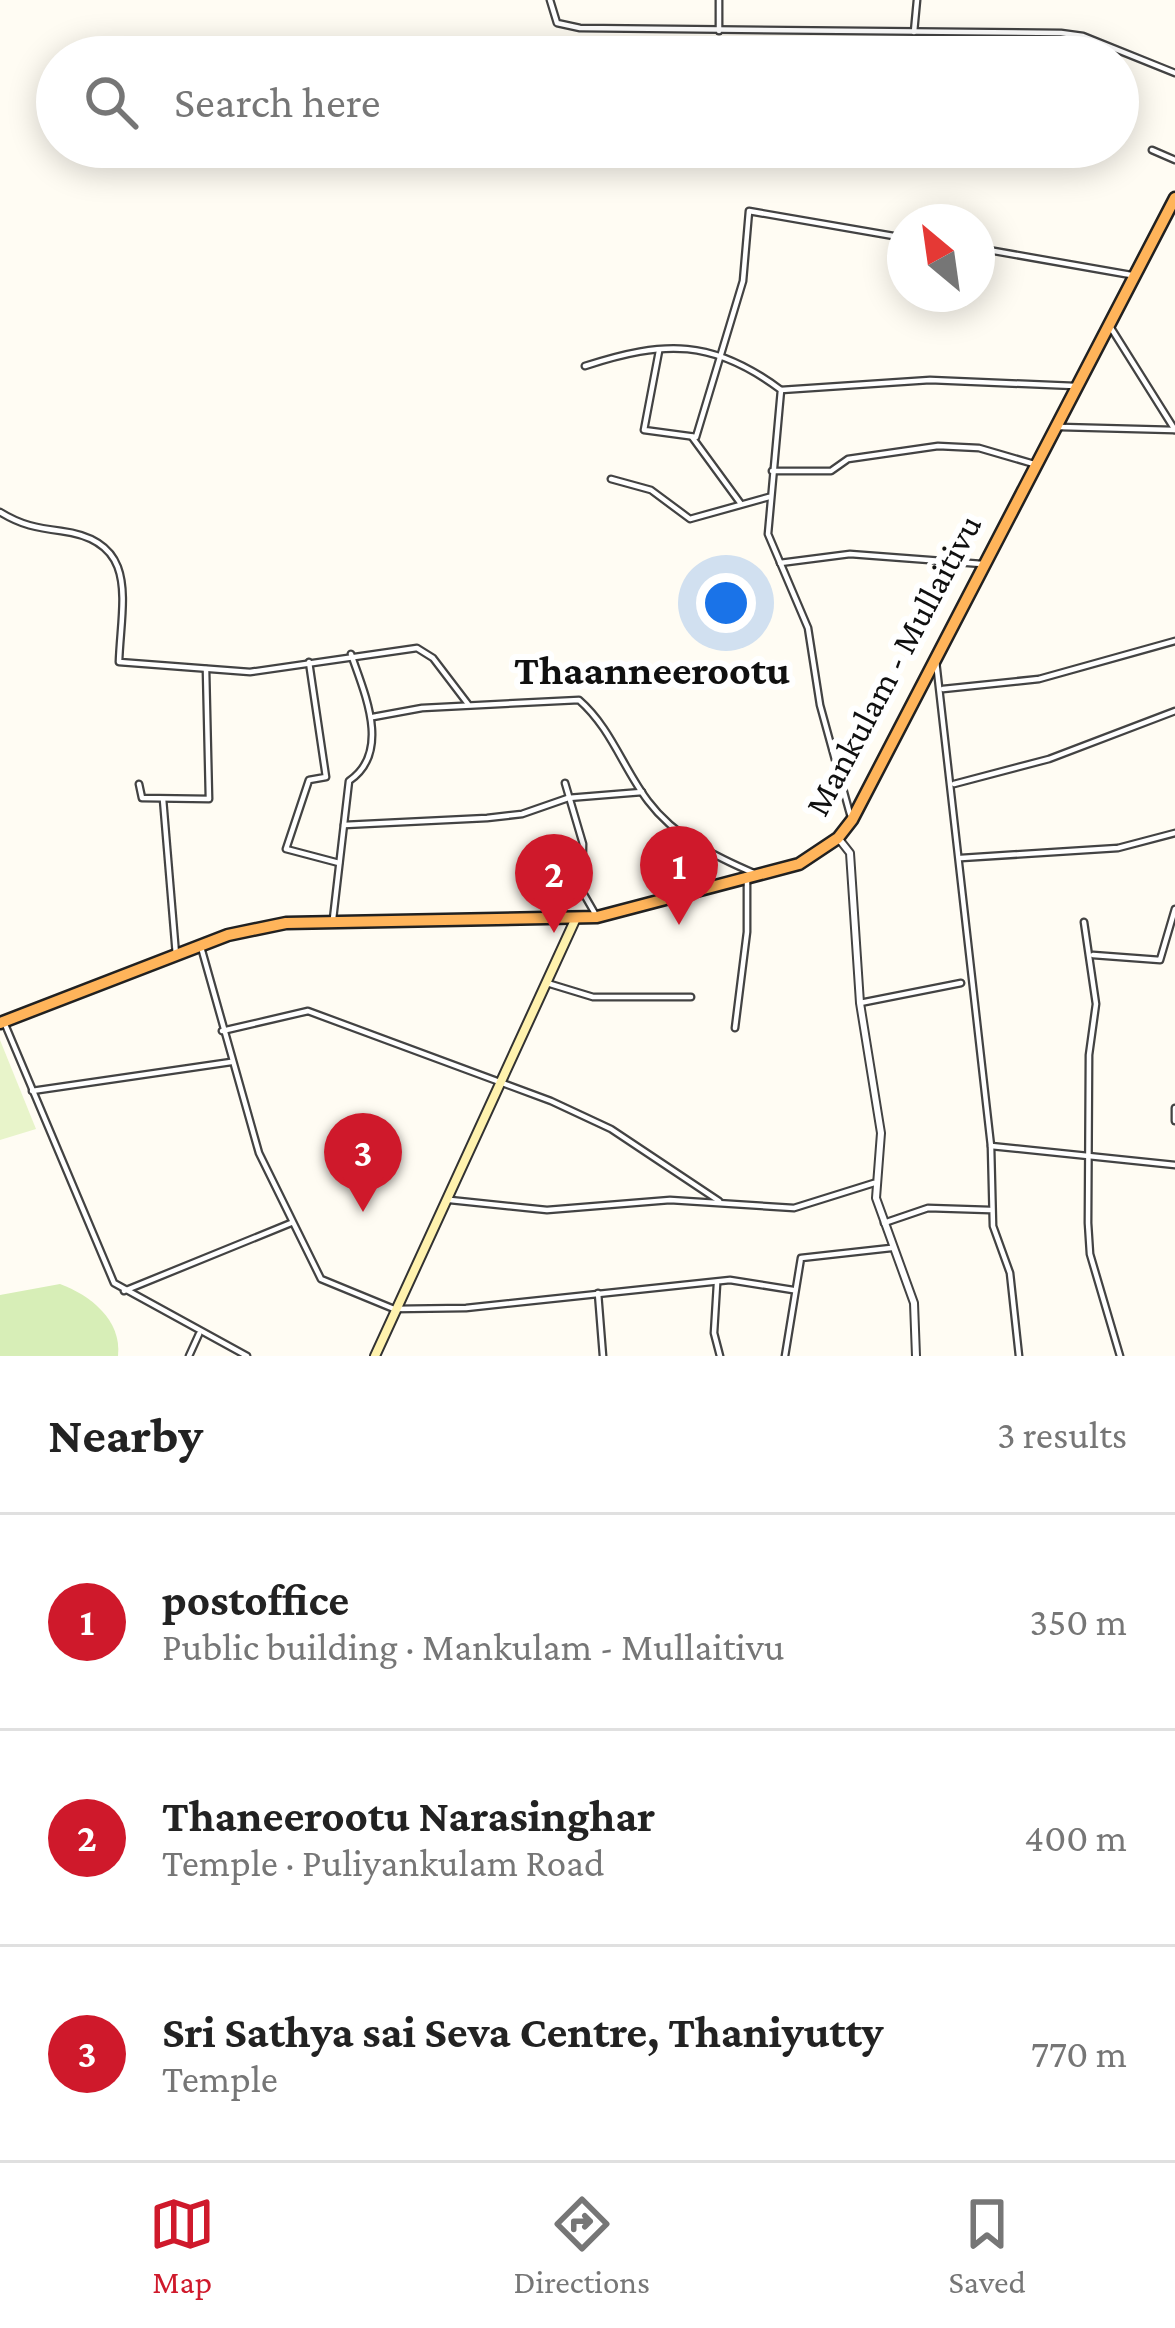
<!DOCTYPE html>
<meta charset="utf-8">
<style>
body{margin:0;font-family:"Crimson Pro",serif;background:#f6f6f6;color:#222}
.compass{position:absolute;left:887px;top:204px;width:108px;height:108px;border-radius:50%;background:#fff;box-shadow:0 6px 30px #0003;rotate:331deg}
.you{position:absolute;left:726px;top:603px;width:42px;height:42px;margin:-30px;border:9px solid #fff;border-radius:50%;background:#1a73e8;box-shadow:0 0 0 18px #1a73e833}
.badge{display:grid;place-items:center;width:78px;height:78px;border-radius:50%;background:#cf192b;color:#fff;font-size:39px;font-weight:700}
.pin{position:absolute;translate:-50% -99px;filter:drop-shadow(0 3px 6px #0008)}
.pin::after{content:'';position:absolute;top:63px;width:42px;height:36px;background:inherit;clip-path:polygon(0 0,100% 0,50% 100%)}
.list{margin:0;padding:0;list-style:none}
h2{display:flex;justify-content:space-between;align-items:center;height:156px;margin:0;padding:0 48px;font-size:51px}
h2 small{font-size:39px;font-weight:400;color:#767676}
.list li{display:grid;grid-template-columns:78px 1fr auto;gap:36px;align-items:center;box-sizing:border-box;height:216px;padding:0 48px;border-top:3px solid #e0e0e0}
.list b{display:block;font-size:45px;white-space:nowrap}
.list p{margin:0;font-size:39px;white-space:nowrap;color:#767676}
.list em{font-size:39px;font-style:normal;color:#767676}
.icon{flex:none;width:66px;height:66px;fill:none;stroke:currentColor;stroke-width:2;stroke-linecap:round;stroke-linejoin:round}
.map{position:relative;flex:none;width:1175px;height:1356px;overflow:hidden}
.search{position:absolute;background:#fff;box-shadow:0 6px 30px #0003;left:36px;right:36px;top:36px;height:132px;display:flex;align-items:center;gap:30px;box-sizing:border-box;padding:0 42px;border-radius:66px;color:#767676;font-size:45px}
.sheet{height:804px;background:#fff}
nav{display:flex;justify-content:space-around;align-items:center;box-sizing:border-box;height:168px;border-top:3px solid #e0e0e0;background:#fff;font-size:33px;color:#767676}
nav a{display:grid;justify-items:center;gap:6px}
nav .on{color:#cf192b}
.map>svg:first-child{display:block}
</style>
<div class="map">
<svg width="1175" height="1356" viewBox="0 0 1175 1356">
<rect width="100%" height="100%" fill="#fffcf3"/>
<path fill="#d7eeb7" d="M60,1284C90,1295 122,1320 118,1356H0V1295Z"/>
<polygon fill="#e8f4ca" points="0,1040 36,1129 0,1140"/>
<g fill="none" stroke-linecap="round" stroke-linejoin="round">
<g stroke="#434343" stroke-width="9">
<g id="minor">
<polyline points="550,0 557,23 580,28 1061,33 1083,36 1175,73"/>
<polyline points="719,0 719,31"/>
<polyline points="914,32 917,0"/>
<polyline points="1152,150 1175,160"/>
<polyline points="977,248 1131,275"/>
<polyline points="1111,328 1175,430"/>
<polyline points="659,351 644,430 696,437 743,281 749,211 905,238"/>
<path d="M585,366C665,340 713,339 781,390L768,534L808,628L820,705L850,814"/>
<polyline points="781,390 930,380 1075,386"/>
<polyline points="1060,427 1174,430"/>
<polyline points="692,437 741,504"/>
<polyline points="772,471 831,471 848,459 938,446 979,448 1034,464"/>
<polyline points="611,479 651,490 690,519 769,497"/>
<path d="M0,512C21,525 37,528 61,531C141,541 121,602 119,662L250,672L417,648L433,658L468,704"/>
<polyline points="780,563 850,554 982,564"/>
<polyline points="936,661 991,1146 993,1226 1010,1273 1019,1356"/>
<polyline points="309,662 326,777 309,780 286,849 339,863"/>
<polyline points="943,689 1039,679 1175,641"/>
<path d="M373,717L422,708L579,700C611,728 623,768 648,801C675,837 716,857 756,874"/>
<polyline points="565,783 583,844 582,891 597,917"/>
<polyline points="139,784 142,798 209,799 206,669"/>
<polyline points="954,784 1049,759 1175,711"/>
<polyline points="163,799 176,955"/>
<polyline points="344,825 487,818 522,814 568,798 642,792"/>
<polyline points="961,858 1118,848 1175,833"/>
<path d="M333,919L349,781C392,752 364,692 351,654"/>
<polyline points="1084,922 1096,1004 1089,1055 1088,1223 1090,1254 1120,1356"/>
<polyline points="201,947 259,1153 321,1279 394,1309 466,1308 730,1280 793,1290"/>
<polyline points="1093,955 1160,960 1175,909"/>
<polyline points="547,983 593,997 691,997"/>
<polyline points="860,1003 961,983"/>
<polyline points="4,1022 114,1283 247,1356"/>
<polyline points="735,1028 747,932 747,879"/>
<polyline points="222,1031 308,1011 551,1101 611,1129 719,1201"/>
<polyline points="32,1091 231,1062"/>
<polyline points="1175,1108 1175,1121"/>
<polyline points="991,1146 1175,1165"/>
<polyline points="450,1200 547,1210 670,1200 794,1208 874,1183"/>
<polyline points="884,1223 928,1208 990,1210"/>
<polyline points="717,1284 714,1333 720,1356"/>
<polyline points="124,1291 291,1223"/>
<polyline points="598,1293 603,1356"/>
<polyline points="189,1356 199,1334"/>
<polyline points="785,1356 801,1258 891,1248"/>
</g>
</g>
<g stroke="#434343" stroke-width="10">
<polyline id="tertiary" points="839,839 850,853 860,1003 881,1133 876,1198 914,1303 916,1356"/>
</g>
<g stroke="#323232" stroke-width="12">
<polyline id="secondary" points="375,1356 576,918"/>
</g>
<g stroke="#212121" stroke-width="15">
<polyline id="trunk" points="0,1023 228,935 286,923 597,917 799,864 838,838 852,820 1175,198"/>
</g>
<use href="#minor" stroke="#fff" stroke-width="4.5"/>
<use href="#tertiary" stroke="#fff" stroke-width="6"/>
<use href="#secondary" stroke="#fff2ae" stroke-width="8"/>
<use href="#trunk" stroke="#ffb45a" stroke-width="10"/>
</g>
<g text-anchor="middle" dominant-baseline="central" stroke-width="12" stroke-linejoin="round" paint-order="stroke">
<g font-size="36" fill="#101010" stroke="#fff">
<text transform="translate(893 665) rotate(-62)">Mankulam - Mullaitivu</text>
</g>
<g font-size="42" font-weight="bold" fill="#101010" stroke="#fff">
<text x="652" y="669">Thaanneerootu</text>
</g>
</g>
</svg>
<svg class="compass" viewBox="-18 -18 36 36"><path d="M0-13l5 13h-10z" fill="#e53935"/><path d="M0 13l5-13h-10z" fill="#767676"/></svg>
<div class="you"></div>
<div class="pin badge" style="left:679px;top:925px">1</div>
<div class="pin badge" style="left:554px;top:933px">2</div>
<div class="pin badge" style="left:363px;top:1212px">3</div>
<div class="search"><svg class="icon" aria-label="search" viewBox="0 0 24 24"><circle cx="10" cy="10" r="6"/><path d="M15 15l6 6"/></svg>Search here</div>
</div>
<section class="sheet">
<h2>Nearby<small>3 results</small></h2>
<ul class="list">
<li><span class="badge">1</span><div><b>postoffice</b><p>Public building · Mankulam - Mullaitivu</p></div><em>350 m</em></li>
<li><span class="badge">2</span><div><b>Thaneerootu Narasinghar</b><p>Temple · Puliyankulam Road</p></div><em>400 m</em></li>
<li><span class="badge">3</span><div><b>Sri Sathya sai Seva Centre, Thaniyutty</b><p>Temple</p></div><em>770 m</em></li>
</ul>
</section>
<nav>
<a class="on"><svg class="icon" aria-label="map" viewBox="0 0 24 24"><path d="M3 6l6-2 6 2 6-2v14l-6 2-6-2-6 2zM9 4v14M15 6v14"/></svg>Map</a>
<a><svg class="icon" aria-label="directions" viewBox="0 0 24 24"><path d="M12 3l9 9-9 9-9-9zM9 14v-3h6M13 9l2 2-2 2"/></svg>Directions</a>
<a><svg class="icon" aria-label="saved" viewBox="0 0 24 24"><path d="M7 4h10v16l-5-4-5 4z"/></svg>Saved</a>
</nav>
